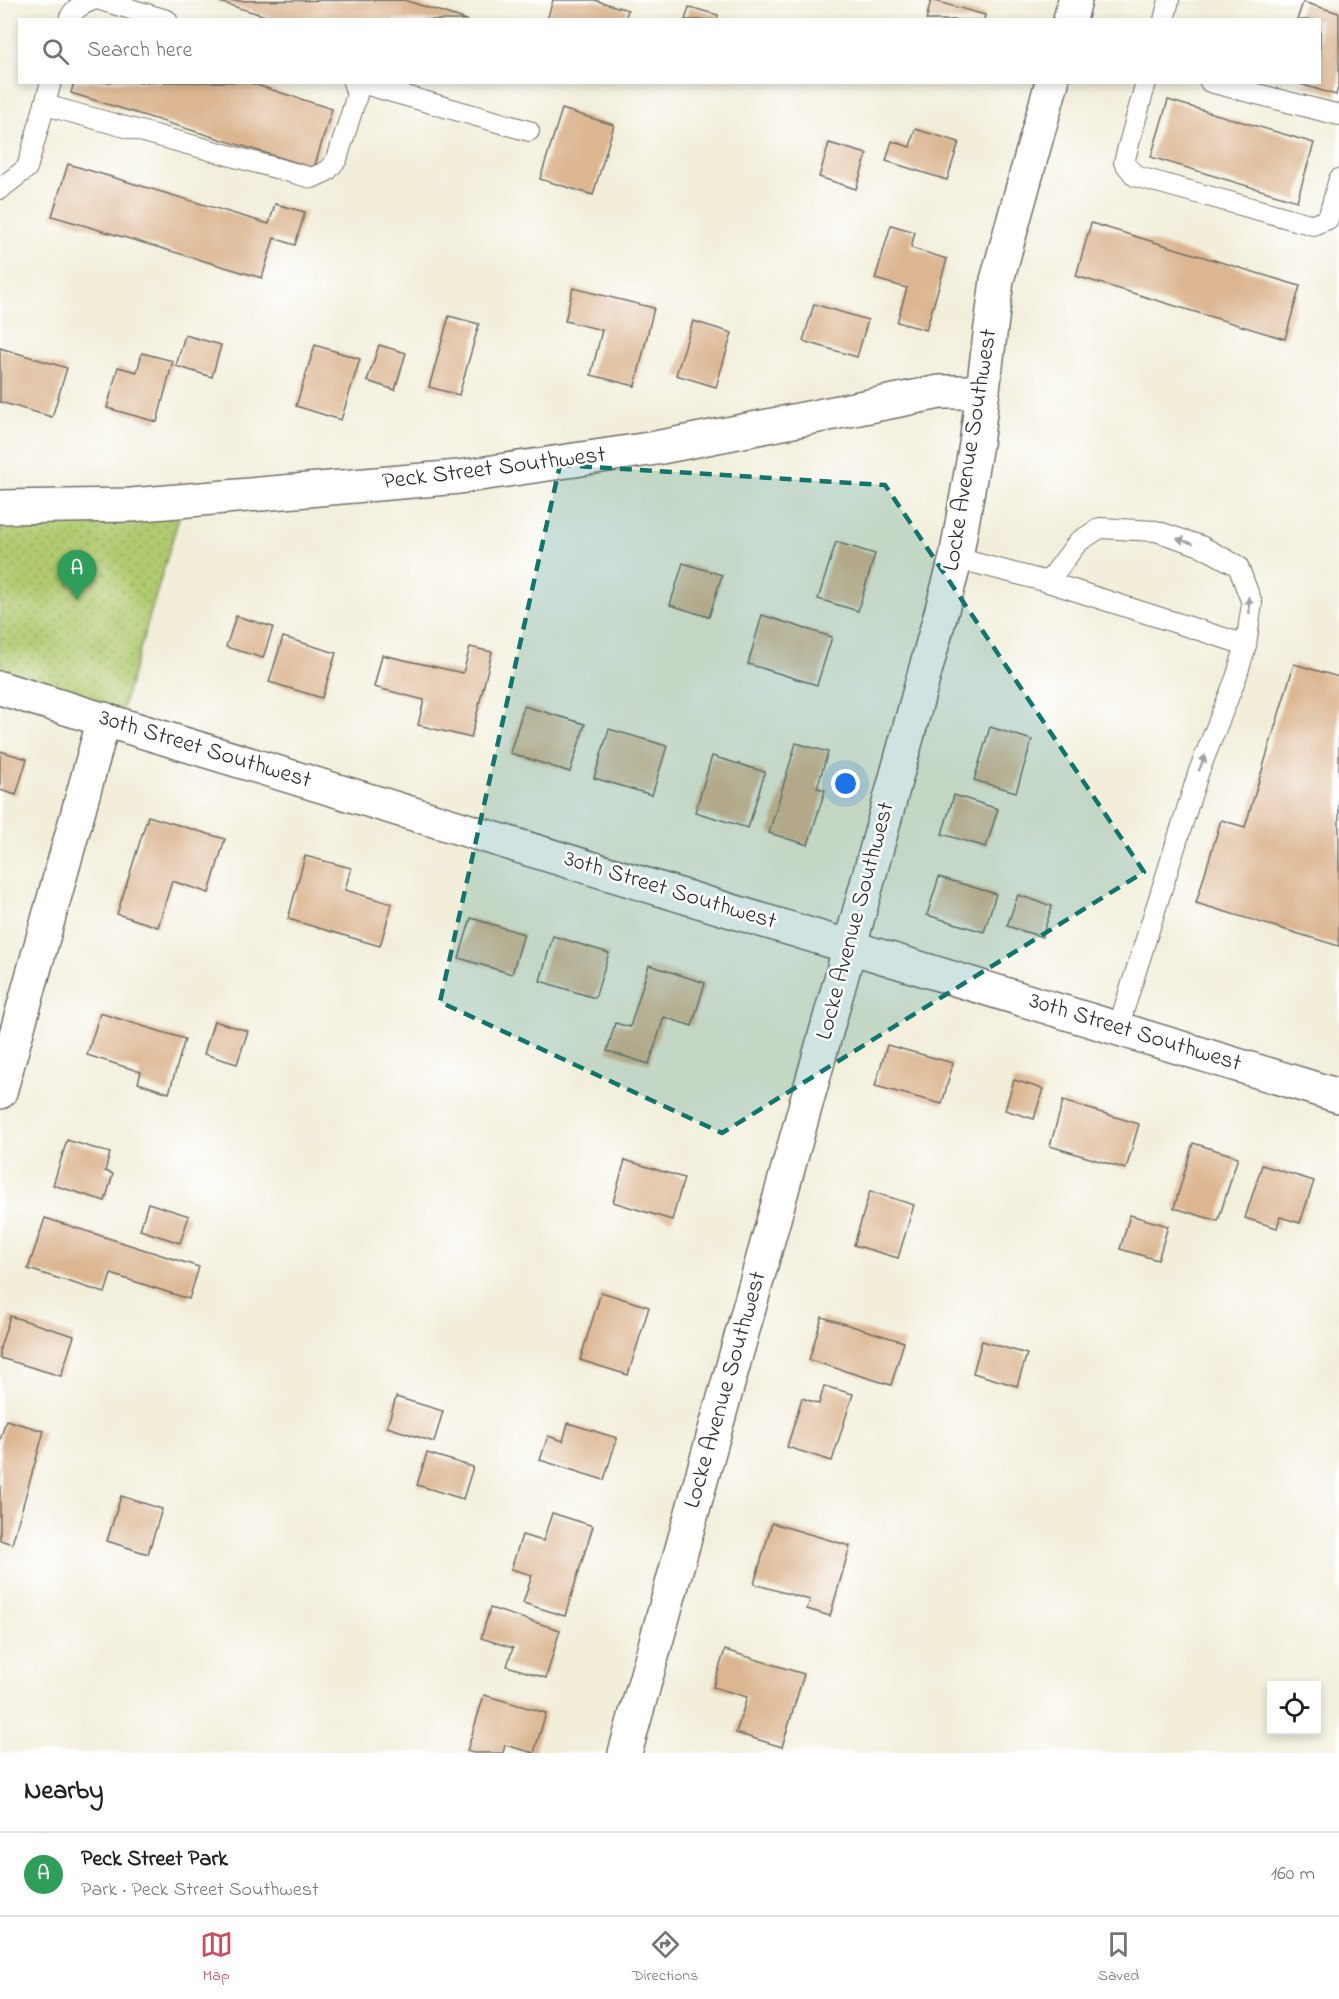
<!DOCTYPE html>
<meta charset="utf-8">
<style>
body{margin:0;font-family:"Indie Flower",sans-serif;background:#f2f2f2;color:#202124}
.controls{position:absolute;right:18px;bottom:18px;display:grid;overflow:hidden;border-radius:0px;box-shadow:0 3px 9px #0003}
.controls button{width:54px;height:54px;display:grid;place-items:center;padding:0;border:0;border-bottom:2px solid #e0e0e0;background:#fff;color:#202124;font:30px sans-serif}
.you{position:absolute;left:846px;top:784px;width:21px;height:21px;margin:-15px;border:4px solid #fff;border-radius:50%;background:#1a73e8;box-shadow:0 0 0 9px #1a73e833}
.badge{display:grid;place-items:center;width:39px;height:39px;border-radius:50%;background:#d1495b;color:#fff;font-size:20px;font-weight:700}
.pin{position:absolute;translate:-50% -50px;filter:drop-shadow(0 2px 3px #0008)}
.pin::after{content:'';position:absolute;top:32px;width:21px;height:18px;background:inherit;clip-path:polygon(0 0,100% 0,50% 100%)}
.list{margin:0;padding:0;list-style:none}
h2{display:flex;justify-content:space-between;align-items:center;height:78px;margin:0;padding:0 24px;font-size:26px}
h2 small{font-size:20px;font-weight:400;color:#757577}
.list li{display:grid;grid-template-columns:39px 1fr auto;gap:18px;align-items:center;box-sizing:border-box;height:84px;padding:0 24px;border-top:2px solid #e0e0e0}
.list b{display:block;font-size:22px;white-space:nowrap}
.list p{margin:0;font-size:20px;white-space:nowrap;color:#757577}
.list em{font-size:20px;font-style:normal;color:#757577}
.icon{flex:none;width:33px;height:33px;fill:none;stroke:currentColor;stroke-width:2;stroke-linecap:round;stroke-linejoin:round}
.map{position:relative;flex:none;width:1339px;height:1753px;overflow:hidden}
.search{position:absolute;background:#fff;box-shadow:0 3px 9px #0003;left:18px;right:18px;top:18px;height:66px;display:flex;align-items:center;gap:15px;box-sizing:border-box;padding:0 21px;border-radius:0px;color:#757577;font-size:22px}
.sheet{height:162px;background:#fff}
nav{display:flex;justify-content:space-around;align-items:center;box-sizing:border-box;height:84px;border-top:2px solid #e0e0e0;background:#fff;font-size:16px;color:#757577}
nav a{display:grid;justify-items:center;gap:3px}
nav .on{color:#d1495b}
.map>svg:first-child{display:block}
</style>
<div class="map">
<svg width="1339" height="1753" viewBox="0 0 1339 1753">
<defs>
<pattern id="park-dots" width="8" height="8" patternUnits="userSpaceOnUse" patternTransform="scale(1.5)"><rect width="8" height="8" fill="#b1ca70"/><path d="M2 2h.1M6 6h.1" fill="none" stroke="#90a45c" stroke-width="1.8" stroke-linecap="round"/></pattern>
</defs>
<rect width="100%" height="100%" fill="#fff"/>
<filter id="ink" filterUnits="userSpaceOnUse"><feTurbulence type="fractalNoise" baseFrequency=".0167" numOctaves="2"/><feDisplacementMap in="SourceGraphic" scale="12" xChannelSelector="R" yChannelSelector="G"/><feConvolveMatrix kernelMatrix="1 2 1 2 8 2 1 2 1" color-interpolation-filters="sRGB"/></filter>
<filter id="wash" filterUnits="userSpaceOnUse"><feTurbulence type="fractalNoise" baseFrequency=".008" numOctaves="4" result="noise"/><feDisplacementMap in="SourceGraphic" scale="24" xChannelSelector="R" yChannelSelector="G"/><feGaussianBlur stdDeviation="1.35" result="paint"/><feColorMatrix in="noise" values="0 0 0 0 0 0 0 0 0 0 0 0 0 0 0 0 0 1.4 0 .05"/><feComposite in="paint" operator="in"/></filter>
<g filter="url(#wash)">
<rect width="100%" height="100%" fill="#f2eeda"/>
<polygon fill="url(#park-dots)" stroke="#6e7a4e" stroke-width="1.5" points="0,496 184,501 118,723 0,699"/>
<g id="blocks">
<g fill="#dcb691">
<polygon points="404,0 467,20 279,20 216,1"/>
<polygon points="553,0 594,0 628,10 625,20 547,20"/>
<polygon points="931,0 985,15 984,20 926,20"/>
<polygon points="1303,2 1339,13 1339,83 1336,95 1297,83 1320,82 1320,20 1297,20"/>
<polygon points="689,7 718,15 717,20 685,20"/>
<polygon points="74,82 247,82 332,109 314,168 71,93"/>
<polygon points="1168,100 1314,143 1297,201 1151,157"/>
<polygon points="562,109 614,125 593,195 540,179"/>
<polygon points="915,129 959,142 947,180 886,161 892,141 910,147"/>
<polygon points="829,143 867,154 856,189 819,177"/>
<polygon points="68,164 269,224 275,204 305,212 295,245 274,238 262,278 52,216"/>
<polygon points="1091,223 1300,286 1285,339 1076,276"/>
<polygon points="891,225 915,232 911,248 947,259 926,330 897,322 907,288 875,279"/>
<polygon points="573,288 654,308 635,386 591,375 602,330 565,321"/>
<polygon points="814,304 868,320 857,357 803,341"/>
<polygon points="449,316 479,324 459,395 429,387"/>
<polygon points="693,321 732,333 716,387 676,375"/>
<polygon points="185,335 221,345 212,377 176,366"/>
<polygon points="315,345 360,359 341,420 296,406"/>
<polygon points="379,345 406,353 395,390 367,381"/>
<polygon points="0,348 67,368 52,417 0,402"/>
<polygon points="142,353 173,361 157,422 107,408 118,367 137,372"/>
<polygon points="836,542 875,554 858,611 818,599"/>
<polygon points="683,563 722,575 709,617 670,605"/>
<polygon points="762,615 832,637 817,685 748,664"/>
<polygon points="236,616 273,627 263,658 226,647"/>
<polygon points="283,637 336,653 322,698 269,682"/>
<polygon points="470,647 492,652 471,738 418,725 424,700 374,687 382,655 463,673"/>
<polygon points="1294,664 1339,677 1339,946 1196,903 1221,820 1245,827"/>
<polygon points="524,706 585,724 570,772 510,753"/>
<polygon points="990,727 1032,740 1016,792 974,780"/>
<polygon points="609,729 667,746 652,795 594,778"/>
<polygon points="796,743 828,752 817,788 825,790 808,845 769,833"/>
<polygon points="0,751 27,759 16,795 0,790"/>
<polygon points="712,756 765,772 748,828 695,812"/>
<polygon points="954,795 998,809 986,847 942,834"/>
<polygon points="148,816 225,839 209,893 172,881 158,927 117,914"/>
<polygon points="305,856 351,868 345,890 392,904 380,946 288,919"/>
<polygon points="939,877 996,894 984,932 927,915"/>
<polygon points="1018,895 1052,906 1042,937 1007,926"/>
<polygon points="471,918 524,934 512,974 459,958"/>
<polygon points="553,936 609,953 595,998 540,981"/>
<polygon points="649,965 705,983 692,1026 664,1017 649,1064 607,1051 615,1023 630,1027"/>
<polygon points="100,1013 185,1039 169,1093 138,1083 141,1072 87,1055"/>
<polygon points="214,1021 248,1031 237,1064 204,1054"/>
<polygon points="887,1045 953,1063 942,1104 875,1086"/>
<polygon points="1014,1080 1043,1089 1034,1119 1005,1110"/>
<polygon points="1063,1101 1139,1124 1126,1169 1050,1146"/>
<polygon points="67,1140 110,1153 105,1171 113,1174 105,1201 53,1185"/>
<polygon points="1193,1143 1238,1157 1218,1221 1174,1208"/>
<polygon points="625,1160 684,1178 672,1220 613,1202"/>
<polygon points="1262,1165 1314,1181 1300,1223 1280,1217 1277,1228 1245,1218"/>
<polygon points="870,1191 914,1205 898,1258 854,1245"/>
<polygon points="148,1203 189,1216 180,1243 140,1230"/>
<polygon points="1130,1215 1168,1226 1158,1260 1120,1249"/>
<polygon points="45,1218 199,1267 189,1299 111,1274 105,1293 28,1269"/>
<polygon points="601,1292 649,1307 628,1375 580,1360"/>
<polygon points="10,1316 74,1336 61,1376 0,1358 0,1348"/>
<polygon points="822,1317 904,1342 891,1385 809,1360"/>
<polygon points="982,1341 1027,1354 1017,1386 973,1373"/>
<polygon points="824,1386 853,1394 832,1461 787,1447 802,1398 819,1404"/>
<polygon points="396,1397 443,1411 434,1442 387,1427"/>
<polygon points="6,1420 44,1431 12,1544 0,1540 0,1441"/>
<polygon points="568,1423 617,1438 604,1480 540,1460 548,1436 563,1441"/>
<polygon points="427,1453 473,1467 463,1499 417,1485"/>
<polygon points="121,1496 162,1509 148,1554 107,1541"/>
<polygon points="552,1513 593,1526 565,1616 523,1603 532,1575 511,1569 522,1535 543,1541"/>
<polygon points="772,1523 850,1546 830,1616 807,1609 810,1600 754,1584"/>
<polygon points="490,1608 560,1630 546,1678 507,1666 513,1648 481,1638"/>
<polygon points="725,1650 804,1674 782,1747 736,1733 747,1697 713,1687"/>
<polygon points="484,1695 546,1713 534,1753 505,1745 503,1753 474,1753 467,1751"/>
</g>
</g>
</g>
<g filter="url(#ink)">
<use href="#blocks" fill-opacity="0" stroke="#716f68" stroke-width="1.5"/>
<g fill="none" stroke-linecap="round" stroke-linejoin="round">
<g stroke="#716f68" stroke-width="22">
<g id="service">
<polyline points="100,0 167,20"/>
<path d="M69,20C73,8 83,4 93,0"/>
<polyline points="1164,20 1169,0"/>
<polyline points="357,82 529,131"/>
<polyline points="1146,82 1124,162 1135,176 1313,225 1328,219 1339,179"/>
<polyline points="1210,82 1339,115"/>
<polyline points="45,105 312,178 327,171 337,159 357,95 353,82"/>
<polyline points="0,189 27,168 51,82"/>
<polyline points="956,558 1048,582 1246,645"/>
<polyline points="1048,582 1078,542 1100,528 1156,531 1201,546 1238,566 1252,603 1246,645 1236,678 1199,771 1118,1028"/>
</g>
</g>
<g stroke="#716f68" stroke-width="36">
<g id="minor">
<polyline points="1070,20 1075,0"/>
<polyline points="0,507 131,505 459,477 656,448 940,392 983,392"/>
<polyline points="0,688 1339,1096"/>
<polyline points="0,1092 104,719"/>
<polyline points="625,1753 850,946 956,558 976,444 997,280 1052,82"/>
</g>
</g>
<use href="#service" stroke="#fff" stroke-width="20"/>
<use href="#minor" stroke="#fff" stroke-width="33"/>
</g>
<defs><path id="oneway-solid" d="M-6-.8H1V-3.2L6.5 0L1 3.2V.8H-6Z" transform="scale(1.5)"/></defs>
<g fill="#a0a0a0">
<use href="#oneway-solid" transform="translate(1185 541) rotate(-162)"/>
<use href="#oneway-solid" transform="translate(1249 605) rotate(-93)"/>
<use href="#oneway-solid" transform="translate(1202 763) rotate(-68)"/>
</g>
</g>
<path fill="#0f766e" fill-opacity="0.2" stroke="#0f766e" stroke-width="4.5" stroke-dasharray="12 8" stroke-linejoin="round" d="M560,465L885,485L1144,872L722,1133L440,1002Z"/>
<g text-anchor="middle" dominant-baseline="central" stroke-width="5" stroke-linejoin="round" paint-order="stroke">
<g font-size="24" fill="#2b2b2b" stroke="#fff">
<text transform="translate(971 450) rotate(-81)">Locke Avenue Southwest</text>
<text transform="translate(494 469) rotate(-7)">Peck Street Southwest</text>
<text transform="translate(205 750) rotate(17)">30th Street Southwest</text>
<text transform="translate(670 891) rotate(17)">30th Street Southwest</text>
<text transform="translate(856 921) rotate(-75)">Locke Avenue Southwest</text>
<text transform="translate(1135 1033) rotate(17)">30th Street Southwest</text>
<text transform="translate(726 1390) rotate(-74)">Locke Avenue Southwest</text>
</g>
</g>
</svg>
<div class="controls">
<button><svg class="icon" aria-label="locate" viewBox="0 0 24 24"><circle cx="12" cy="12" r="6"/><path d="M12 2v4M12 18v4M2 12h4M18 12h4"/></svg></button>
</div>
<div class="you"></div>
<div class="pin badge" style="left:77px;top:600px;background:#2e9e5b">A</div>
<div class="search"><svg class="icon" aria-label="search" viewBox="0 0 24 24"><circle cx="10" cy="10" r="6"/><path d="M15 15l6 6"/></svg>Search here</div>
</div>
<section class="sheet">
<h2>Nearby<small></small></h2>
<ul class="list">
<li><span class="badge" style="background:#2e9e5b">A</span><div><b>Peck Street Park</b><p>Park · Peck Street Southwest</p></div><em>160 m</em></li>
</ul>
</section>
<nav>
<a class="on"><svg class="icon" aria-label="map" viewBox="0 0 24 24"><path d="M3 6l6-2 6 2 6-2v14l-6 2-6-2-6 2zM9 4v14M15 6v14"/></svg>Map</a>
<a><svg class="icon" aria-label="directions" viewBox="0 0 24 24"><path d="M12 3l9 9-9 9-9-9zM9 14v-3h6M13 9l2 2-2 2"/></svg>Directions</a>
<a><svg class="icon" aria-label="saved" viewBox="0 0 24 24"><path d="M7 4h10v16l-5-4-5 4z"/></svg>Saved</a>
</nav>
